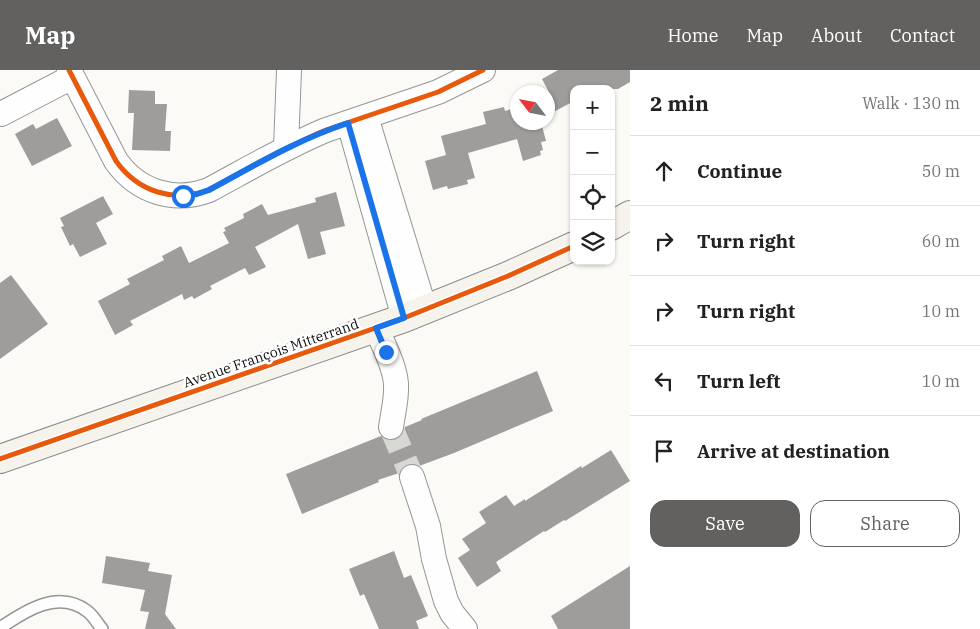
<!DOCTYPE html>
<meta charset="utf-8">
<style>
body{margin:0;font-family:"IBM Plex Serif",serif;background:#f6f6f6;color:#222}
.controls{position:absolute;right:15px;top:15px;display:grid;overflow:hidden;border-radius:10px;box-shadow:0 1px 4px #0004}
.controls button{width:45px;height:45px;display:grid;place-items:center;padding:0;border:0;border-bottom:1px solid #e0e0e0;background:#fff;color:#222;font:25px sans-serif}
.compass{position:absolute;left:510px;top:15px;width:45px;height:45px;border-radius:50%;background:#fff;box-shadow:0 1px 4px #0004;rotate:302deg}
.stop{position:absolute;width:15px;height:15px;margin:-11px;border:4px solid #1a73e8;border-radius:50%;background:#fff}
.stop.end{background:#1a73e8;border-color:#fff;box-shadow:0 1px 5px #0008}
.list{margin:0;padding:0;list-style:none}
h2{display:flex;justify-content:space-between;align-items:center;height:65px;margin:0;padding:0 20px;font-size:21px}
h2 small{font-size:16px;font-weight:400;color:#767676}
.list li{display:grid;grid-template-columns:32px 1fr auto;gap:15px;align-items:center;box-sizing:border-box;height:70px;padding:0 20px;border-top:1px solid #e0e0e0}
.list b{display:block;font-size:19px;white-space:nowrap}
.list em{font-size:16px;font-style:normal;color:#767676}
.actions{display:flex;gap:10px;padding:15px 20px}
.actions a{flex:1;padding:11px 0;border:1px solid #626160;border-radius:15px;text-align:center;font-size:18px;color:#626160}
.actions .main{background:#626160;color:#fff}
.icon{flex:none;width:28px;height:28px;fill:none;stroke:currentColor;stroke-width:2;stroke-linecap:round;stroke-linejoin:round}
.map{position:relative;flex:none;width:630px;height:559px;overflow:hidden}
header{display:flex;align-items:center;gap:30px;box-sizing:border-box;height:70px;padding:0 25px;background:#626160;color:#fff}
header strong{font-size:24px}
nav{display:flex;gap:28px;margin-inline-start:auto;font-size:18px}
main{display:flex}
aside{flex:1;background:#fff}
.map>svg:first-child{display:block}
</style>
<header>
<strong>Map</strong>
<nav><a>Home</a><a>Map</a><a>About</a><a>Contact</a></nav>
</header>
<main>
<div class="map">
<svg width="630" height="559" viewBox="0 0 630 559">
<rect width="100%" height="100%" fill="#fbfaf6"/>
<g fill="#9f9d9b">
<polygon points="558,0 630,0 630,12 618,19 574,19 574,31 548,45 548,29 552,28 542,9"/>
<polygon points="129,20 155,21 155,34 167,34 165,61 171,61 170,81 132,80 134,43 128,43"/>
<polygon points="504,37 505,41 518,37 518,52 541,52 546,71 541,72 543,80 540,81 541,85 523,91 517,69 468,83 475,108 467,110 468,114 448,119 447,116 433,120 425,91 446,85 441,66 486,54 483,42"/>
<polygon points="57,48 72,76 32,96 15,64 33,54 36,59"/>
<polygon points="336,122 345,156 320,162 326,184 308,189 298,154 255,177 266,197 249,205 245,198 210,216 212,219 194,229 192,226 184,230 182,224 130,251 133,255 115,265 98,231 130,214 127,209 164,190 162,186 181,176 189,193 229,173 223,162 226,161 224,158 244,148 243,144 262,134 268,145 316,132 315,128"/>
<polygon points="103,126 113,144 96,153 107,174 80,187 73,174 70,176 61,157 64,156 60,148"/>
<polygon points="11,205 48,254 0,289 0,213"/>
<polygon points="537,301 553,341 454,383 419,396 414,394 407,394 402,398 399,403 378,410 379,412 302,444 286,404 381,366 388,370 396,370 402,365 405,357 422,350 421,349"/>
<polygon points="611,380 630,411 565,451 564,450 545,462 544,461 496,492 501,501 477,517 458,488 470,480 462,469 486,453 479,442 506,425 514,436 525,429 525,431 581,396 582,398"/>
<polygon points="394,481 404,508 411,505 428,546 416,551 419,559 379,559 364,524 360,526 349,499"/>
<polygon points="106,486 150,493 148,501 172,505 165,544 176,559 145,559 149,542 140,541 145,520 102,513"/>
<polygon points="630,496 630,559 558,559 551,546"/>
</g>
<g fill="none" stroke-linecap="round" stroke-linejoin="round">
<polyline stroke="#d8d7d3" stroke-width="24" stroke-dasharray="24 12" stroke-linecap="butt" points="391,357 412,407"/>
<g stroke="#959593" stroke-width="14">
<path id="lane" d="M0,558C25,541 58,519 87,541C93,545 97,553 102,559"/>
</g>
<g stroke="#959593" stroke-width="26">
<g id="street">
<path d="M69,0L116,91C138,122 174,133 209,120C248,99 285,77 326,60L438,22L483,0"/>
<polyline points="1,44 72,7"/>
<polyline points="366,47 425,240"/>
<polyline points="349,53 404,248"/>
<polyline points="286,78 289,0"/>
<path d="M376,258C383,274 395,296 396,314C397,328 393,343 391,357"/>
<polyline points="412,407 428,456 434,489 446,531 452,543 465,559"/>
</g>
</g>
<g stroke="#8c8b8a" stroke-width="30">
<g id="secondary">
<polyline points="611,156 630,145"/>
<polyline points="0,389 404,248 508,206 574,176"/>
</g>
</g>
<use href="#lane" stroke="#fefefe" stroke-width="11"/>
<use href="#street" stroke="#fefefe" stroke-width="24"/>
<use href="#secondary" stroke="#f5f3ec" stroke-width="28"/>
<g stroke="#fff" stroke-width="8">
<g id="cycleway">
<path d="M69,0L116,91C138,122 174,133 209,120C248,99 285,77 326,60L438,22L483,0"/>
<polyline points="0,389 404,248 508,206 574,176"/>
</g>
</g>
<use href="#cycleway" stroke="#e8590c" stroke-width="5"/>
</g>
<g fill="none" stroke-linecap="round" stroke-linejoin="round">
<path stroke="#1a73e8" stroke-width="6" d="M183,126L197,124L209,120C255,95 299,69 348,53L404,248L376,258L386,282"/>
</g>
<g text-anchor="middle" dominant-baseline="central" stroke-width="5" stroke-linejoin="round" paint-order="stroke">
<g font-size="14" fill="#0f0f0f" stroke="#fff">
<text transform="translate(271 283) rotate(-19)">Avenue François Mitterrand</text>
</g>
</g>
</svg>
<div class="controls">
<button>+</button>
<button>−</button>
<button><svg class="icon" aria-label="locate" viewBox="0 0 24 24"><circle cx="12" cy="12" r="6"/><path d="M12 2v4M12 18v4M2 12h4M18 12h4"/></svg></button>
<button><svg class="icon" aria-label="layers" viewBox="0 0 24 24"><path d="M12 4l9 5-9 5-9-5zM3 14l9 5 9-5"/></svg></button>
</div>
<svg class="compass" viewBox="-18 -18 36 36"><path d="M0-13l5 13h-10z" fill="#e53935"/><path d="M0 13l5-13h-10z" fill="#767676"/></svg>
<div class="stop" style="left:183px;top:126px"></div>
<div class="stop end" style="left:386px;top:282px"></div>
</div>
<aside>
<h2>2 min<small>Walk · 130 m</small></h2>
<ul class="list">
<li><svg class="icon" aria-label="ahead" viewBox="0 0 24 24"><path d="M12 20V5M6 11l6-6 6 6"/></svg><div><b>Continue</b></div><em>50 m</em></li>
<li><svg class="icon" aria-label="right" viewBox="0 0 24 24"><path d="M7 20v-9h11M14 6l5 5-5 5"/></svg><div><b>Turn right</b></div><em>60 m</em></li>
<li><svg class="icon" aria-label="right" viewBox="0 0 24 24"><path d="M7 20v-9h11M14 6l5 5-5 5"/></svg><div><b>Turn right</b></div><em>10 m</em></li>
<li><svg class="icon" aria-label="left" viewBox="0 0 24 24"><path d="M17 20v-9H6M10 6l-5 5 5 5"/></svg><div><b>Turn left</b></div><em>10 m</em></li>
<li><svg class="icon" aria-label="arrive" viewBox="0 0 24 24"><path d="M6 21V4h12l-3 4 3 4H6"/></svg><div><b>Arrive at destination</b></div></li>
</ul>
<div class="actions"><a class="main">Save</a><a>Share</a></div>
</aside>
</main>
